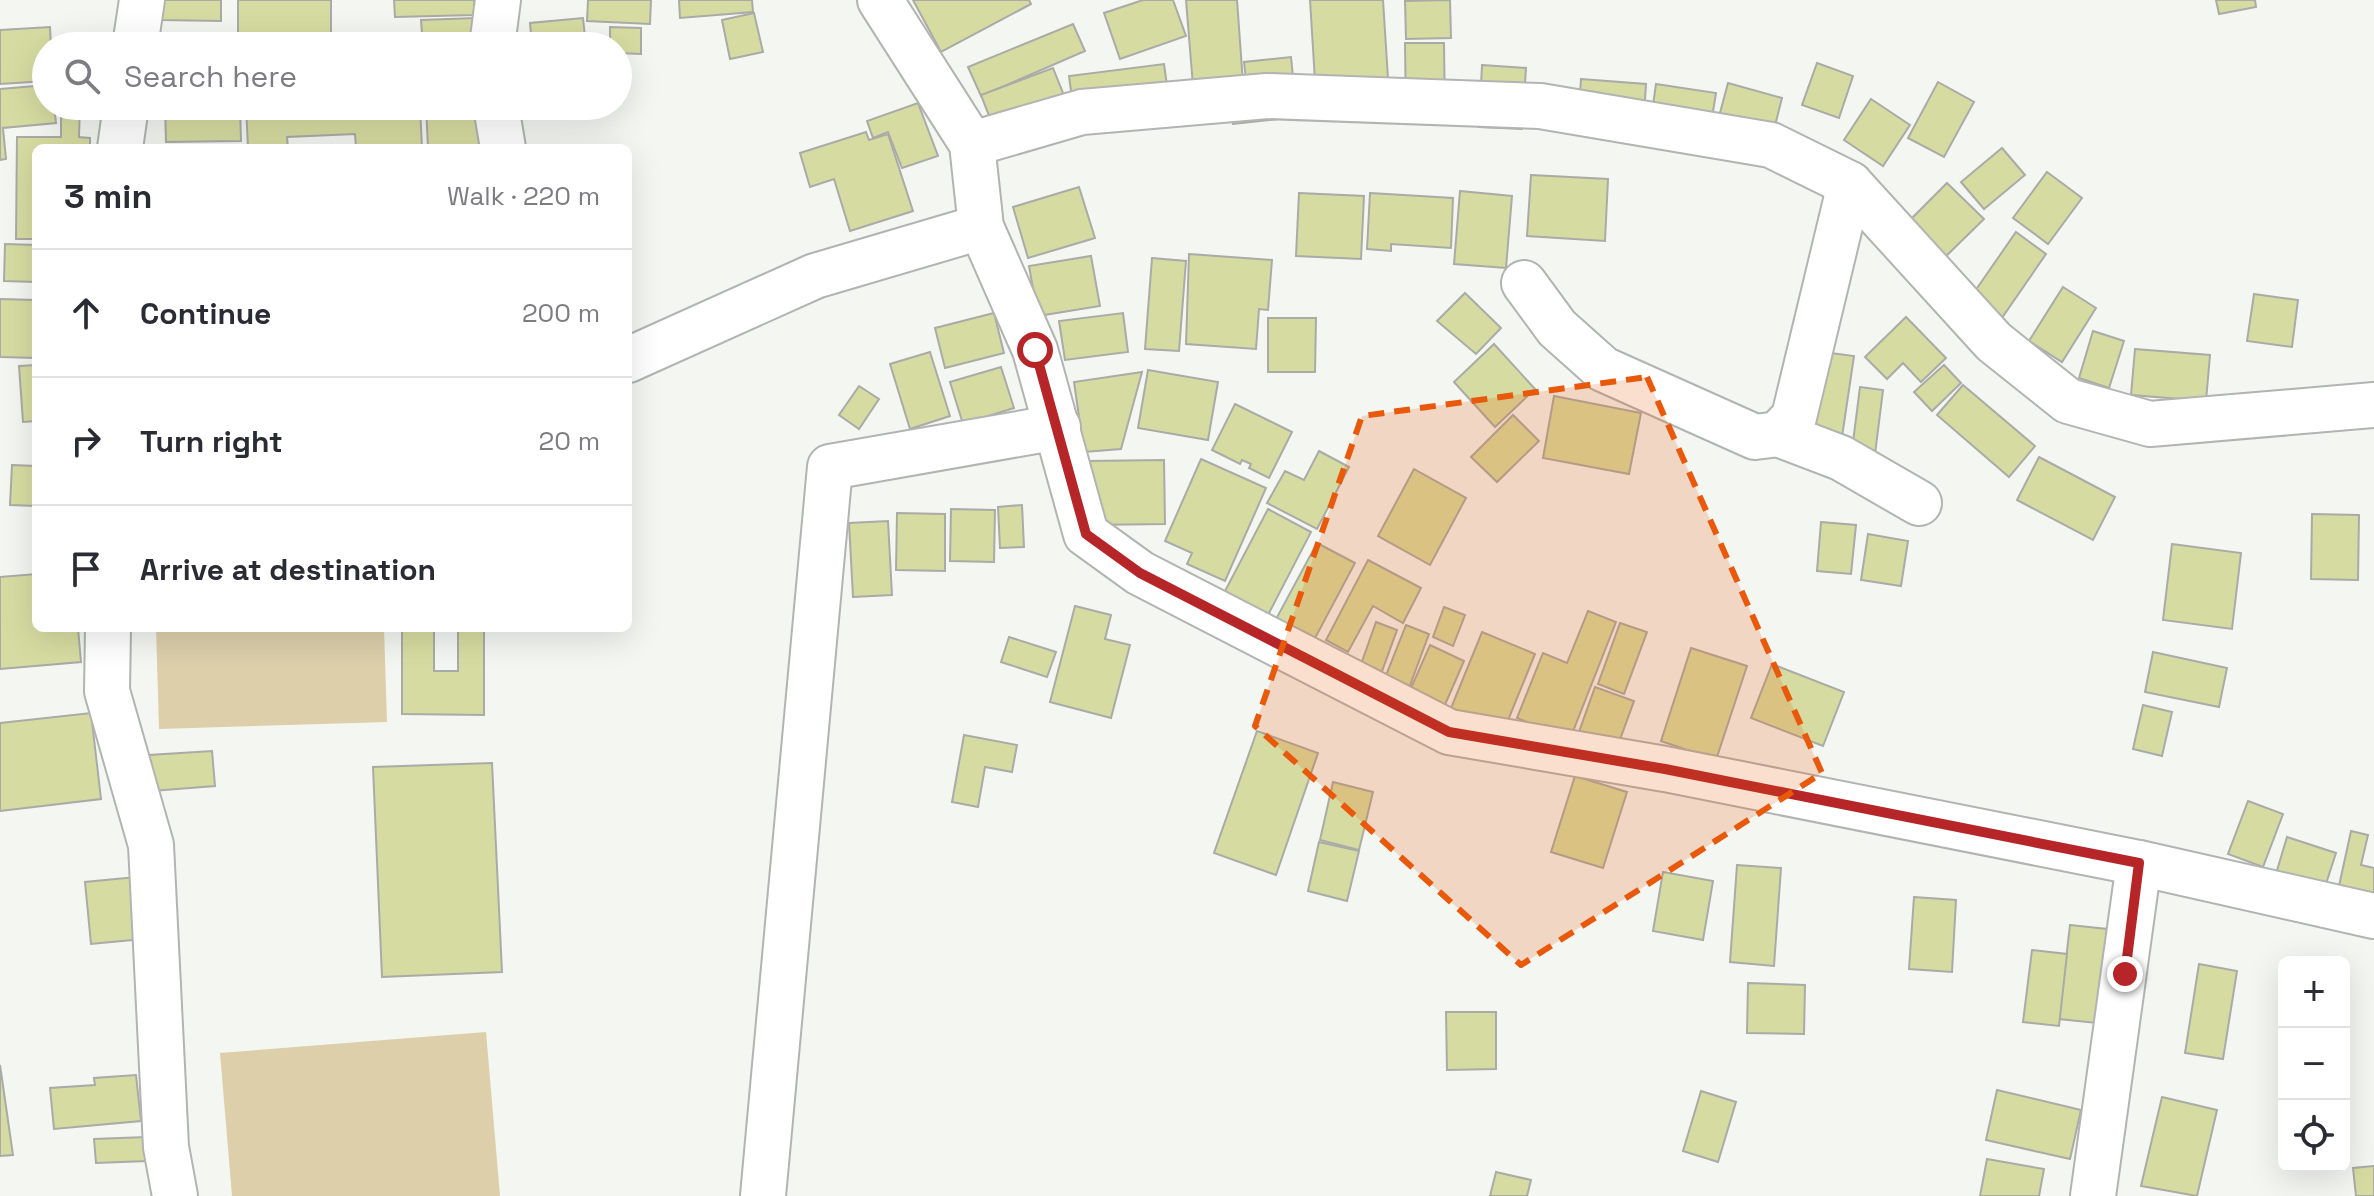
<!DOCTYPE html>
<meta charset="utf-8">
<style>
body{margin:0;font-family:"Space Grotesk",sans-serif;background:#f7f7f7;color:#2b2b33}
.controls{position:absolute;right:24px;bottom:24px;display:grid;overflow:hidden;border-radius:12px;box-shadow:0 8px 32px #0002}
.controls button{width:72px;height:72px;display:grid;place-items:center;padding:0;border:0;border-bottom:2px solid #e1e1e2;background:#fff;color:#2b2b33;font:40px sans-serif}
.stop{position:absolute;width:24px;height:24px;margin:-18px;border:6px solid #b62629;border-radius:50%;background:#fff}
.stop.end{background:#b62629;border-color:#fff;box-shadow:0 2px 8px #0008}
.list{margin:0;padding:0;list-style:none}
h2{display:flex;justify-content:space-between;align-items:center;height:104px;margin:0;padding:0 32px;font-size:34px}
h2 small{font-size:26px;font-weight:400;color:#7c7c81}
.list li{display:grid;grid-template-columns:52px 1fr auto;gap:24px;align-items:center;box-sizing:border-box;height:128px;padding:0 32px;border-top:2px solid #e1e1e2}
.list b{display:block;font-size:30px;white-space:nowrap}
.list em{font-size:26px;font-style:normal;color:#7c7c81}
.icon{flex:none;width:44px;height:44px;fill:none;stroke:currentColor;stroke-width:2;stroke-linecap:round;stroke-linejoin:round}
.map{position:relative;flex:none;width:2374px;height:1196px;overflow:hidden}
.search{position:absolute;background:#fff;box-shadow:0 8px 32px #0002;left:32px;top:32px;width:600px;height:88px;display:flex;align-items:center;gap:20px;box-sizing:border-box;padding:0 28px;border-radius:44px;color:#7c7c81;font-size:30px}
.panel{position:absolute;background:#fff;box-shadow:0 8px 32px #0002;left:32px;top:144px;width:600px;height:488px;border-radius:12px}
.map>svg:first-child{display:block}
</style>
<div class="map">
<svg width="2374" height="1196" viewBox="0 0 2374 1196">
<rect width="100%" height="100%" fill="#f4f6f2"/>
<g fill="#dccfaa">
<polygon points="156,628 384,628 387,722 159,729"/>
<polygon points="486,1032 500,1196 232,1196 220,1053"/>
</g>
<g fill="#d6dca1" stroke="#aaaba6" stroke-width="2">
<polygon points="161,0 221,0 221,21 161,20"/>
<rect x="238" y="0" width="93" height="46"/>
<polygon points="394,0 474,0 474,15 395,17"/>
<polygon points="588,0 651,0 650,24 587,21"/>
<polygon points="679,0 752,0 753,12 680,18"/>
<polygon points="913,0 1029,0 1031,4 941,52"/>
<polygon points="1143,0 1173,0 1186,36 1120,59 1104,13"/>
<polygon points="1186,0 1237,0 1243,83 1193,86"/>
<polygon points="1310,0 1383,0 1390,110 1317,113"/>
<polygon points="1450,0 1451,38 1406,39 1405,1"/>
<polygon points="2216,0 2255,0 2256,7 2219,14"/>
<polygon points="754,13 763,52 730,59 722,20"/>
<polygon points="475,18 476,46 390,46 390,36 422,34 421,20"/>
<polygon points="583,18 586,46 532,46 530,23"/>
<polygon points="1073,24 1085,51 981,96 968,67"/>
<polygon points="50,27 51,46 46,46 46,81 0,84 0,30"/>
<polygon points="610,27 641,28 641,54 618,53 618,46 610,46"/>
<polygon points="1405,43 1444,43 1445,119 1406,119"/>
<polygon points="1291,57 1297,117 1233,124 1230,99 1248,98 1244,62"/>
<polygon points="1817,63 1853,76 1839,118 1802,105"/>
<polygon points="1164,64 1171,114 1076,128 1069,76"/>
<polygon points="1482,65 1526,68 1522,129 1479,127"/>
<polygon points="1053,68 1065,98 993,126 981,95"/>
<polygon points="1581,79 1646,84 1643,132 1578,127"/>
<polygon points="1938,82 1974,102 1944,157 1908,138"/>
<polygon points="1728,83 1782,98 1768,153 1713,139"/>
<polygon points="1656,84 1716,93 1707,149 1648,140"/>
<polygon points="46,85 46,106 54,106 56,123 3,128 6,159 0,160 0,89"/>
<polygon points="1871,99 1910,125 1883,166 1844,140"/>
<polygon points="918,103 938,156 902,168 888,132 873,138 867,121"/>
<polygon points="61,106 80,106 79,137 90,138 90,148 36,148 36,239 16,239 17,137 61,137"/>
<polygon points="165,106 240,106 241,141 166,142"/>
<polygon points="246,106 420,106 422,148 356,148 355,134 287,137 288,148 248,148"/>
<polygon points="426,106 484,106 485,148 428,148"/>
<polygon points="866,132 869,140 888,134 913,211 850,231 834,179 810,187 800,153"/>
<polygon points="2002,148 2025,175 1984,209 1961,182"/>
<polygon points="2047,172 2082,198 2048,244 2013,218"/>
<polygon points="1531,175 1608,179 1605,241 1527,236"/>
<polygon points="1947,183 1984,219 1937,265 1901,229"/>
<polygon points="1079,187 1095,238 1028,258 1013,207"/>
<polygon points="1460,191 1512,196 1506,268 1454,264"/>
<polygon points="1299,193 1364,196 1361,259 1296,256"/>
<polygon points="1370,193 1453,198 1451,248 1391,244 1391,251 1367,249"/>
<polygon points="2016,232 2046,254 1997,325 1966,304"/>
<polygon points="5,244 36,245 36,282 4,281"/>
<polygon points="1189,254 1272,260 1268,310 1259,309 1256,349 1186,344"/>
<polygon points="1091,256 1100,306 1038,316 1029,266"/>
<polygon points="1152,258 1186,261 1179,351 1145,349"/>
<polygon points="2063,287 2096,308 2062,362 2029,341"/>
<polygon points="1465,293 1501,328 1476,354 1437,321"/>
<polygon points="2254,294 2298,300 2292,347 2247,341"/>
<polygon points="0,299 36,300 36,358 0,357"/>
<polygon points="994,313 1004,353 945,368 935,328"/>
<polygon points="1123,313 1128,352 1065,360 1059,321"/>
<polygon points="1906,317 1946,358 1921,382 1903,363 1887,379 1865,357"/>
<polygon points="1268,318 1316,318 1315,372 1268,372"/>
<polygon points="2093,331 2124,341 2109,388 2079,378"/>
<polygon points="1494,344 1535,389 1495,427 1454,382"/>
<polygon points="2135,349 2210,355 2206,401 2131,395"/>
<polygon points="930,352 950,416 910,429 890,364"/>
<polygon points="1823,352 1854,356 1842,437 1811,433"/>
<polygon points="36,365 36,421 23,422 19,366"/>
<polygon points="1944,365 1961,383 1932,411 1914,392"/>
<polygon points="1001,367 1014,408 963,424 950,382"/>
<polygon points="1148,370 1218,382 1208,440 1138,428"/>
<polygon points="1142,372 1121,449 1084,452 1074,382"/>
<polygon points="1963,385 2035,446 2009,477 1937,415"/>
<polygon points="859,386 879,399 859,429 839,415"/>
<polygon points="1860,387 1883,390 1875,454 1852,450"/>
<polygon points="1554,396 1641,413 1629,474 1543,458"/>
<polygon points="1235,404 1292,432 1269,478 1249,468 1251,464 1242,460 1240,464 1212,450"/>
<polygon points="1513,415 1539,441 1497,482 1471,457"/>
<polygon points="1319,451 1349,467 1317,529 1267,503 1285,471 1304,480"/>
<polygon points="2039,457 2115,497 2093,540 2017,500"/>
<polygon points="1201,459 1266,488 1225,581 1187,564 1192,553 1165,541"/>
<polygon points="1164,460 1165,524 1088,525 1086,461"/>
<polygon points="12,465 36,466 36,506 10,505"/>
<polygon points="1414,469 1466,498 1430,565 1378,536"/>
<polygon points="1022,505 1024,547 1000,548 998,507"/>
<polygon points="951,509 995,510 994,562 950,561"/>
<polygon points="1268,509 1311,532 1268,615 1225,591"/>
<polygon points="897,513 945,514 945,571 896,570"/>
<polygon points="2312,514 2359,515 2358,580 2311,579"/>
<polygon points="888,521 892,595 853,597 849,523"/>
<polygon points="1821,522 1856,525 1851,574 1817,571"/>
<polygon points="1868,534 1908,541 1901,586 1861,580"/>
<polygon points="1317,543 1355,563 1313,642 1275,621"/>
<polygon points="2172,544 2241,553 2232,629 2163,620"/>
<polygon points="1368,560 1421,588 1403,623 1373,606 1348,652 1326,640"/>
<polygon points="36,574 36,628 78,628 81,662 0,669 0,577"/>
<polygon points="1075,606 1111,615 1105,639 1130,645 1111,718 1050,702"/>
<polygon points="1444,607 1465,615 1453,646 1433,637"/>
<polygon points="1588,611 1616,622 1570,739 1517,718 1543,653 1567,663"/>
<polygon points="1376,622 1397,630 1381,674 1360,667"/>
<polygon points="1620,623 1647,632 1624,694 1598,684"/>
<polygon points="1406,625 1429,634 1409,688 1385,678"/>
<polygon points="402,628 434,628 434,671 458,671 458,628 484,628 484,715 402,714"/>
<polygon points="1482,632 1535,654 1502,735 1449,713"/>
<polygon points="1009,637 1056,652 1047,677 1001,662"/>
<polygon points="1430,645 1464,661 1438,721 1403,706"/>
<polygon points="1691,648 1747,666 1716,760 1661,741"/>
<polygon points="2153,652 2227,668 2219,707 2145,692"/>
<polygon points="1772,664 1844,692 1823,746 1751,718"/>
<polygon points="1595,687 1634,701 1614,756 1575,743"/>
<polygon points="2143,705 2172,712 2162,756 2133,749"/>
<polygon points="91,713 101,799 0,811 0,723"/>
<polygon points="1257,731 1318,753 1276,875 1214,853"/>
<polygon points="964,735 1017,745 1012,772 985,767 978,807 952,802"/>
<polygon points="212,751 215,786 152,791 149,755"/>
<polygon points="492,763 502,972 382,977 373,767"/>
<polygon points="1575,776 1627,792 1603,868 1551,852"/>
<polygon points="1333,782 1373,792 1359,850 1320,840"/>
<polygon points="2248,801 2283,814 2263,867 2228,854"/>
<polygon points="2351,831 2368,835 2361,865 2374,868 2374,894 2339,886"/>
<polygon points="2287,837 2336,853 2323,893 2275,877"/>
<polygon points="1319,842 1359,851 1347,901 1308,891"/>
<polygon points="1737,865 1781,868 1774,966 1730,962"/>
<polygon points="1663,872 1713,881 1703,940 1653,931"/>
<polygon points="136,877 143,939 91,944 85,882"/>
<polygon points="1914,897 1956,900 1952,972 1909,969"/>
<polygon points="2070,925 2107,929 2097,1023 2059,1019"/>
<polygon points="2032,950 2067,954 2059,1026 2023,1022"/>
<polygon points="2199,964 2237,971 2223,1059 2185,1053"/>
<polygon points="1748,983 1805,985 1804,1034 1747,1033"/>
<polygon points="1446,1012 1496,1012 1496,1069 1447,1070"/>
<polygon points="0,1065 13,1155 0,1156"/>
<polygon points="136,1075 141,1121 54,1129 50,1088 95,1085 94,1078"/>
<polygon points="1997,1090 2081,1110 2070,1159 1986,1140"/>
<polygon points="1701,1091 1736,1102 1718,1162 1683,1151"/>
<polygon points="2162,1097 2217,1110 2197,1196 2141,1186"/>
<polygon points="146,1137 147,1161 96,1163 94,1139"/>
<polygon points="1987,1159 2044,1169 2039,1196 1980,1196"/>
<polygon points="2374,1166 2374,1196 2356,1196 2353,1168"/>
<polygon points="1496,1172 1531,1180 1527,1196 1490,1196"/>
</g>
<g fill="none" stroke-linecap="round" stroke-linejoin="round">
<g stroke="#b1b4b0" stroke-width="48">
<g id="street">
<polyline points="880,0 972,144 981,227 1035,350 1086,534 1140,573 1449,732 1665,769 2139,863 2374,916"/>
<polyline points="135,46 142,0"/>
<polyline points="492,46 498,0"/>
<polyline points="496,106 503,148"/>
<polyline points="972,144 1082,112 1267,96 1540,106 1771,145 1850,184 1994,342 2068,401 2150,424 2374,405"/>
<polyline points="120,148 126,106"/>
<polyline points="1524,283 1557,328 1603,369 1755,437 1778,434 1794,417 1850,184"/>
<polyline points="628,360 815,276 981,227"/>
<polyline points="1778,434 1841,458 1919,503"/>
<polyline points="108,628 107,691 151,845 166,1147 175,1196"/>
<polyline points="763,1196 830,467 1058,427"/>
<polyline points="2093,1196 2139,863"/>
</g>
</g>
<use href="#street" stroke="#fff" stroke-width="44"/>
</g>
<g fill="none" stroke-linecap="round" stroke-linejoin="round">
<polyline stroke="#b62629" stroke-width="10" points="1035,350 1086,534 1140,573 1449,732 1665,769 2139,863 2125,974"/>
</g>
<path fill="#e8590c" fill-opacity="0.2" stroke="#e8590c" stroke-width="6" stroke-dasharray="16 10" stroke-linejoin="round" d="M1647,377L1822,773L1521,965L1255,726L1362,416Z"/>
</svg>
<div class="controls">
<button>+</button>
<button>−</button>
<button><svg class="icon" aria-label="locate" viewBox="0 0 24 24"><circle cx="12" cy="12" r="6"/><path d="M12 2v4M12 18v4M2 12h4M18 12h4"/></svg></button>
</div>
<div class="stop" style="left:1035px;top:350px"></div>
<div class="stop end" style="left:2125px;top:974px"></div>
<div class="search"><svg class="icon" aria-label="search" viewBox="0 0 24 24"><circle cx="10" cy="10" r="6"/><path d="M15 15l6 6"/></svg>Search here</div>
<section class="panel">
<h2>3 min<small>Walk · 220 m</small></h2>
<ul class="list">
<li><svg class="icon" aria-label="ahead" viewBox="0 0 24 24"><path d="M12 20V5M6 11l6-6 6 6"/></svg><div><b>Continue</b></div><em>200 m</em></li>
<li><svg class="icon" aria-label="right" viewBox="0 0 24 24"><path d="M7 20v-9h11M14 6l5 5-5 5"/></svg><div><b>Turn right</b></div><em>20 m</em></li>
<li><svg class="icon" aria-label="arrive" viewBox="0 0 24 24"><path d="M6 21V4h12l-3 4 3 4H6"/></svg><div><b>Arrive at destination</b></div></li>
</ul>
</section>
</div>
